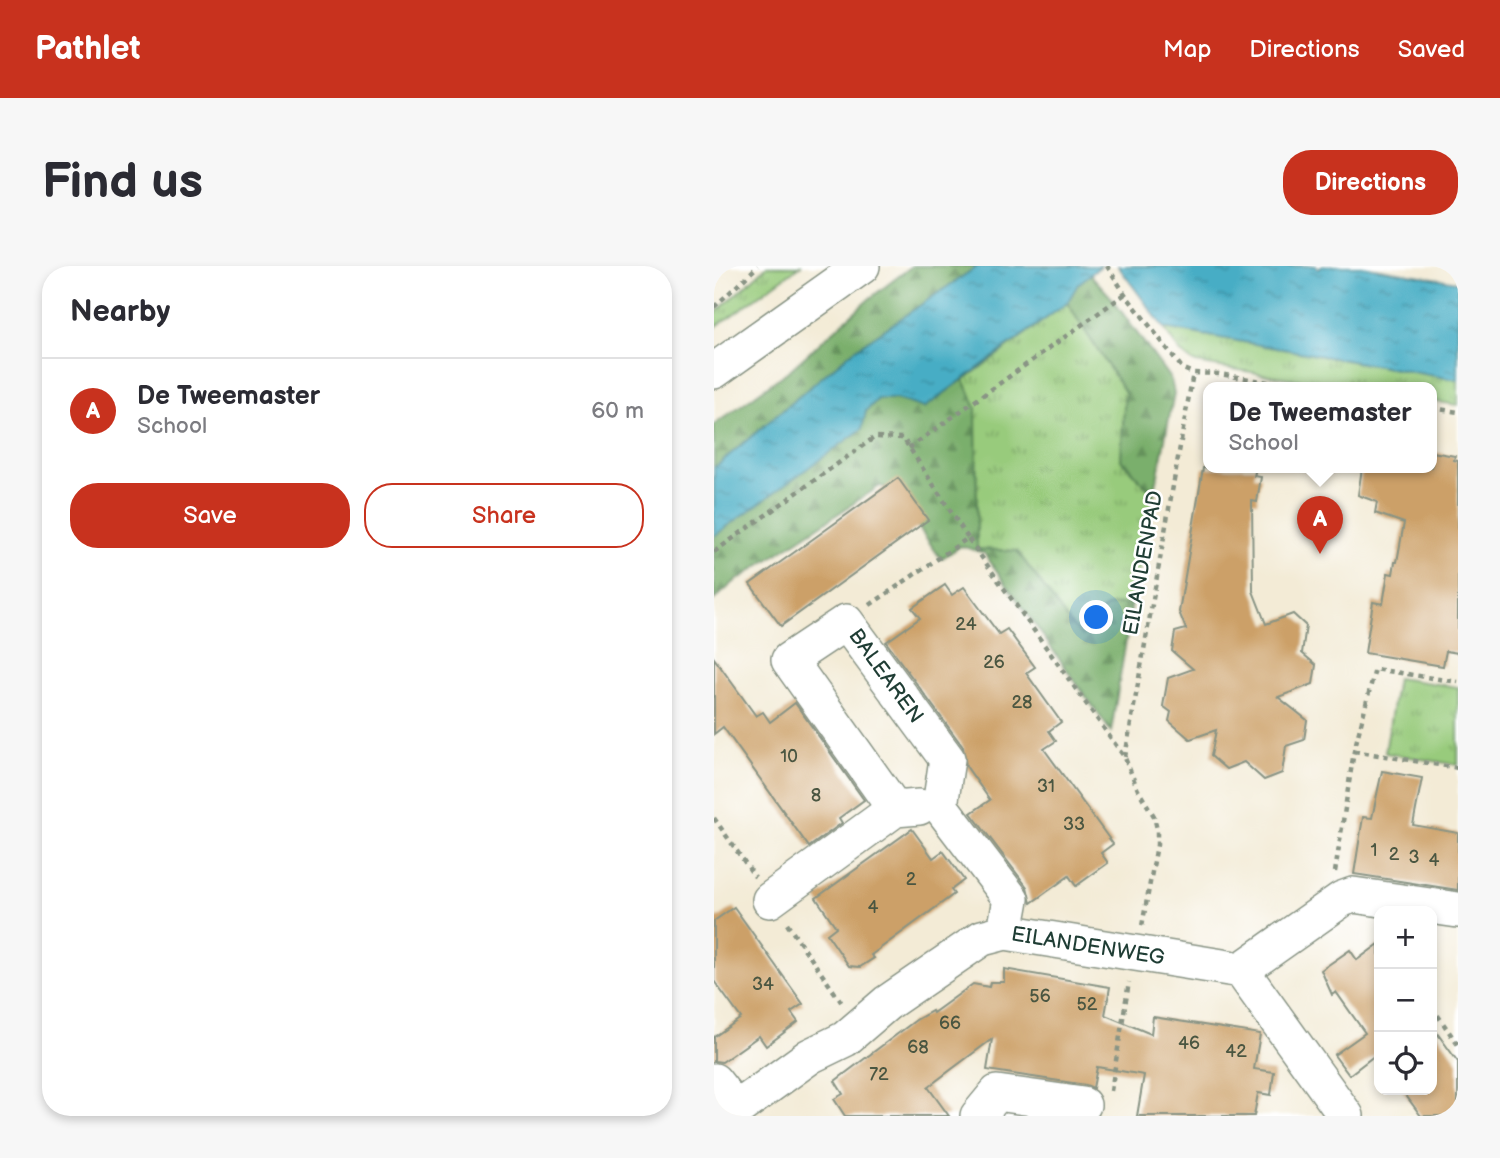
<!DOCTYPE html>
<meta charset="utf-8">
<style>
body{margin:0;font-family:"Balsamiq Sans",sans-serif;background:#f7f7f7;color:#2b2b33}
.controls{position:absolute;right:21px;bottom:21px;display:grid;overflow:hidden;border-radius:14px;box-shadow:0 4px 10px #0003}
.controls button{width:63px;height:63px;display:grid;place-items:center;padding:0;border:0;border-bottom:2px solid #e1e1e2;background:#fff;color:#2b2b33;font:35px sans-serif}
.you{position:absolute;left:383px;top:352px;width:24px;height:24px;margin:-18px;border:5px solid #fff;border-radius:50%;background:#1a73e8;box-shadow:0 0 0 10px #1a73e833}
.badge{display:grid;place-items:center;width:46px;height:46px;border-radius:50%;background:#c8321e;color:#fff;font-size:23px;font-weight:700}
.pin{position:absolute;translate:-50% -58px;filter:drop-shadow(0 2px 4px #0008)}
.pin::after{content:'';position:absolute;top:37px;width:24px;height:21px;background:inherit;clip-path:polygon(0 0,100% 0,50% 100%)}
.popup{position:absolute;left:489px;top:116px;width:234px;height:91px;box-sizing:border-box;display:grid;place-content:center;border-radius:14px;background:#fff;filter:drop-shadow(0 2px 5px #0005);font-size:23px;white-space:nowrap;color:#7c7c81}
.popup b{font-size:26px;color:#2b2b33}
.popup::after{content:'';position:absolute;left:50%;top:100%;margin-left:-14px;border:14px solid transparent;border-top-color:#fff}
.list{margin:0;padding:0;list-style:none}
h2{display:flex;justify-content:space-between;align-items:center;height:91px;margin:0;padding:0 28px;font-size:30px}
h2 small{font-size:23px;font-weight:400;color:#7c7c81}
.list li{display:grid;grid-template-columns:46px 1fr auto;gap:21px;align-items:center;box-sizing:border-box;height:105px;padding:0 28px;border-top:2px solid #e1e1e2}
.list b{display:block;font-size:26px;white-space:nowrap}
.list p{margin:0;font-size:23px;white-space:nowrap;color:#7c7c81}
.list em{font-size:23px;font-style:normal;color:#7c7c81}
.actions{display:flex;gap:14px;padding:21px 28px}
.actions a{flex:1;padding:16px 0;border:2px solid #c8321e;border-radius:28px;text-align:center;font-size:24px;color:#c8321e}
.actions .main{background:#c8321e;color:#fff}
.icon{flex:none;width:38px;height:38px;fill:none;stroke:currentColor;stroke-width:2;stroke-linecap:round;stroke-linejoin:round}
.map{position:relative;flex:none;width:744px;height:850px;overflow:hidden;border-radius:28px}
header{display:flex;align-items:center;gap:42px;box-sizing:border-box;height:98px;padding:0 35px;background:#c8321e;color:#fff}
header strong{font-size:33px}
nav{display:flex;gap:38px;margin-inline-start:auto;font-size:24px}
.intro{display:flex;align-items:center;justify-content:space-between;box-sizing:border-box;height:168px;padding:0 42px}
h1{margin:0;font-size:49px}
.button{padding:18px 32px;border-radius:28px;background:#c8321e;color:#fff;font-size:24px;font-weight:700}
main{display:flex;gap:42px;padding:0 42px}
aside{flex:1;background:#fff;border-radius:28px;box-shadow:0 4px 10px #0003}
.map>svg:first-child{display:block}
</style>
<header>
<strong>Pathlet</strong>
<nav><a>Map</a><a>Directions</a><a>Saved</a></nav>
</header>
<div class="intro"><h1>Find us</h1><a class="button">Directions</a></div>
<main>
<aside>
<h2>Nearby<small></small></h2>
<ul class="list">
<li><span class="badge">A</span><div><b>De Tweemaster</b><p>School</p></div><em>60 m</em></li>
</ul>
<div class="actions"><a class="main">Save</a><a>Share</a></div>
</aside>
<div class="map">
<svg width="744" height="850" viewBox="0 0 744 850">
<defs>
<pattern id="grass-tufts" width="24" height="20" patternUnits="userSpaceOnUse" patternTransform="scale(1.75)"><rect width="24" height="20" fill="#98cb7c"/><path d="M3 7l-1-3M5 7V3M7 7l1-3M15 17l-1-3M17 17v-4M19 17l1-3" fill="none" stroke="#7ba666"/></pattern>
<pattern id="forest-firs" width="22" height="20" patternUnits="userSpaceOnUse" patternTransform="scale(1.75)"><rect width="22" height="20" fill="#7aaf6c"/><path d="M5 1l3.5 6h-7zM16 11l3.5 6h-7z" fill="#63905a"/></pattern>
<pattern id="water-ripples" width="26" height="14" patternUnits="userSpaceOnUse" patternTransform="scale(1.75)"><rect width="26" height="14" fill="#46adc5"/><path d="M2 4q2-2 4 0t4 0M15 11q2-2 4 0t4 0" fill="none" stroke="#3a8ea1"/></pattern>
</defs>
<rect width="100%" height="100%" fill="#fff"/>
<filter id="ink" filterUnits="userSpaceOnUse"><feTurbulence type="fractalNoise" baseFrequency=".0143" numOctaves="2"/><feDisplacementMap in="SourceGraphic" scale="14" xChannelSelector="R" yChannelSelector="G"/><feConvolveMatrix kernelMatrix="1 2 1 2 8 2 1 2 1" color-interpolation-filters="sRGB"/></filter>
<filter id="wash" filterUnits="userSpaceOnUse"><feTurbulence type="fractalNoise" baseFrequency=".00686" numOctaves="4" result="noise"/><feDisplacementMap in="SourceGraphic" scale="28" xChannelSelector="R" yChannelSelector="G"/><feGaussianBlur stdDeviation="1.57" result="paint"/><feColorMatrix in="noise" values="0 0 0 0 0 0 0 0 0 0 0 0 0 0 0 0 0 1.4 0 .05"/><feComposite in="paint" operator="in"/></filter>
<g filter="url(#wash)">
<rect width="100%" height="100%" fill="#f3ebd6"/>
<g fill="url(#grass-tufts)" stroke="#5c8458" stroke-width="2">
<polygon points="53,0 86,0 0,62 0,48"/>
<path d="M353,37L411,126L407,194L440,229L418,338C411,339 401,338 395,340C382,345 381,363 369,370L356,357L303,285L263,283L262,142L250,114Z"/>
<path d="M450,62L744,114V139L718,135V122H634L482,97C467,91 458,75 450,62Z"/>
<polygon points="683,412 744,421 744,499 671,487"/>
</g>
<g fill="url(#forest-firs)" stroke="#4c7650" stroke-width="2">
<polygon points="198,0 264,0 139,85 0,202 0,159 77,103 155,33"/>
<polygon points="376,8 396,30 457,114 460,127 440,229 407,194 411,126 353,37 364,18"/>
<path d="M250,113L262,142L263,283L303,285L356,357L369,370C381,363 382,345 395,340C401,337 411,339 418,338L397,466L270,287L247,280L227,293L177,222L166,220L19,317L0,334V270L147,163L152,145L164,133H182L210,142Z"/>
</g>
<g fill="url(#water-ripples)" stroke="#32757c" stroke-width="2">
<polygon points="264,0 387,0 364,18 353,37 210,142 182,133 164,133 152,145 148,163 0,270 0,202 139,85"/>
<polygon points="404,0 602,0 604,3 607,0 648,0 744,16 744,114 450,62"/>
</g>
<g id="blocks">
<g fill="#cca067">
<polygon points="718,186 741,190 740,194 744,195 744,387 732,385 729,400 651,387 659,336 669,338 674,307 679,308 681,296 683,296 690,257 661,247 663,236 644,229 648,202 718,202"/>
<polygon points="489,202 542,202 540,210 547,211 543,236 538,235 539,325 552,358 579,348 592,360 588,387 602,399 599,418 564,431 593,454 590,474 572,480 568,507 550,514 530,496 512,503 497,490 502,464 476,473 455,455 457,446 449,440 454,412 479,403 458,385 461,366 472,363 465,346"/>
<polygon points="184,212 214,254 67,360 36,318"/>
<polygon points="231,319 238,329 250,321 285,368 293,363 321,401 312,407 347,456 335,465 342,475 330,483 399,578 387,587 394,597 362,620 355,610 317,637 313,621 257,547 276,534 252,500 249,481 172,376 206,352 198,342"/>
<polygon points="0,392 42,450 49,446 56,456 81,437 150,534 125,552 128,557 95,581 9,461 0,468"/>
<polygon points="668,505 708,512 699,559 744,567 744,624 640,608 649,551 658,552"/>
<polygon points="198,563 219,592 229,585 250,614 237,624 240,628 157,689 160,692 146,701 135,700 113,668 122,661 102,632"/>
<polygon points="20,641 89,738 77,746 84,756 52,780 45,770 8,796 0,795 0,771 27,752 0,715 0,655"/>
<polygon points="665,678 665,786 635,809 620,789 651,767 622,726 618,729 607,704 636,684 643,694"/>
<polygon points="290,703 396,721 391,749 437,768 439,751 546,768 540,803 560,806 557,829 544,827 540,850 423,850 430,809 383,801 379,822 372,819 273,804 278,773 214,821 235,850 131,850 120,833 129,828 121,815 202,754 218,745 219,747 259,718 275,721 276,716 290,716"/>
<polygon points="718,760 744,796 744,850 707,850 688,824 718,824"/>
</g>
</g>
</g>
<g filter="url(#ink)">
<use href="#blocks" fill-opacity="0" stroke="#899485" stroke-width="2"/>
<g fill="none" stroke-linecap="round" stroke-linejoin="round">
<g stroke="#899485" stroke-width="38">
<g id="minor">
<polyline points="0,105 148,0"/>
<polyline points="181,543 75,394 132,356 233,493 226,540 297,633 291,666"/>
<polyline points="56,634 181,543 205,541"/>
<polyline points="527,704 628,633 639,629 744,644"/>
<polyline points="0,815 22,843"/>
<polyline points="13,850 96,790 131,773 173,737 268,672 291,666 527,704 632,850"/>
<polyline points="264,850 283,827 369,839"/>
</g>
</g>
<g stroke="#899485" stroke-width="4.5" stroke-dasharray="5 5" stroke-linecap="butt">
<polyline points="393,0 411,28 469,103 479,107 505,108 590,122"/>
<polyline points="0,41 44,0"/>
<polyline points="718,142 744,146"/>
<polyline points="195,182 411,28"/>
<polyline points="0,286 161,171 189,172 254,272"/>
<polyline points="156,339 254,272 411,492 424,524 440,550 443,563 443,579 428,660"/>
<polyline points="640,485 744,502"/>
<polyline points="411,491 479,107"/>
<polyline points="0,552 41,611"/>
<polyline points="621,606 640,485 661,403 744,416"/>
<polyline points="73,658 128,737"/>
<polyline points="718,741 744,779"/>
<polyline points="397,825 415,716"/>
</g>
<use href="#minor" stroke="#fff" stroke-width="35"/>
</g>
</g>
<g text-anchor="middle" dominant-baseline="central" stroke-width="5" stroke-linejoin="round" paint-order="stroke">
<g font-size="18" fill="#4a5641">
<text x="252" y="358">24</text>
<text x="280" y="396">26</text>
<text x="308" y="436">28</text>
<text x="75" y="490">10</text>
<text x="332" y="520">31</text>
<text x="102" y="529">8</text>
<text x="360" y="558">33</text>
<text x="660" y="584">1</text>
<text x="680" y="588">2</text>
<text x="700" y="591">3</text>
<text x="720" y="594">4</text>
<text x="197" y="613">2</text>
<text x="159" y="641">4</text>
<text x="49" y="718">34</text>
<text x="326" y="730">56</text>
<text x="373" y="738">52</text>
<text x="236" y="757">66</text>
<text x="475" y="777">46</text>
<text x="204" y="781">68</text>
<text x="522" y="785">42</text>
<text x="165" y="808">72</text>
</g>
<g font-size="21" fill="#1f3d34" stroke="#fff">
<text transform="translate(429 297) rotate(-80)">EILANDENPAD</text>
<text transform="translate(172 410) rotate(54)">BALEAREN</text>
<text transform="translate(374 680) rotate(9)">EILANDENWEG</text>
</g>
</g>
</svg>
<div class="controls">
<button>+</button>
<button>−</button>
<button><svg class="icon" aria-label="locate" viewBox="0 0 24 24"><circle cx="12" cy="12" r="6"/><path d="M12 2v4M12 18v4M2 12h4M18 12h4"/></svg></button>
</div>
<div class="you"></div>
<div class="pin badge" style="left:606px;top:288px">A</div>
<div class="popup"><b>De Tweemaster</b>School</div>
</div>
</main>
